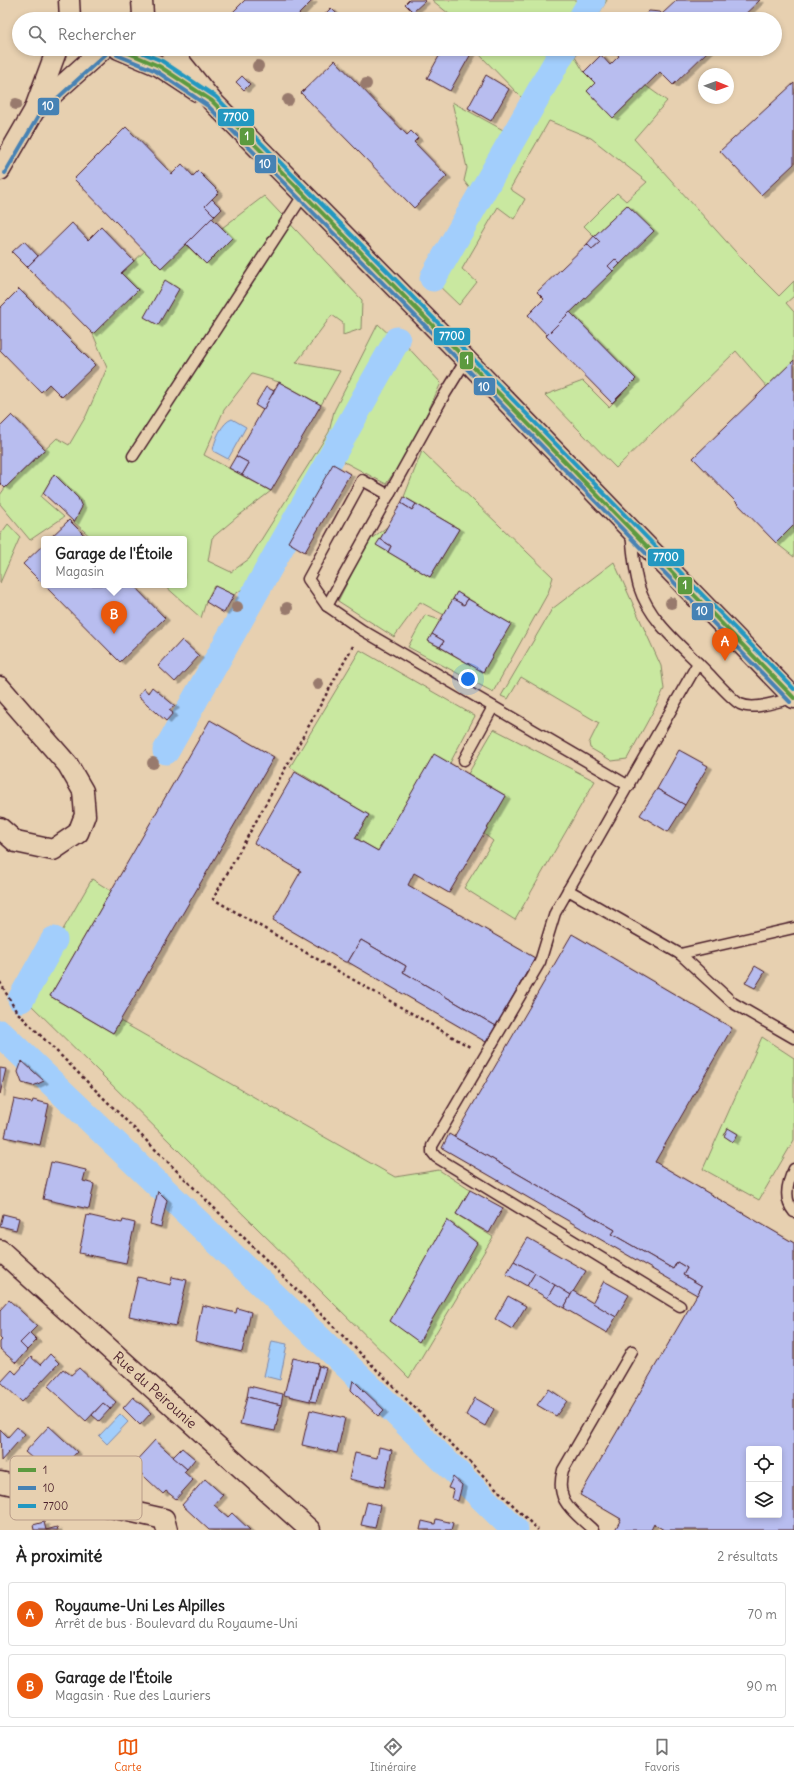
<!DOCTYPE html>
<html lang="fr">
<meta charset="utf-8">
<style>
body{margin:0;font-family:Delius,sans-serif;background:#f6f6f6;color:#222}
.controls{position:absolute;right:12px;bottom:12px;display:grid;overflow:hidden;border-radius:4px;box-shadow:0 2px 6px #0003}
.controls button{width:36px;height:36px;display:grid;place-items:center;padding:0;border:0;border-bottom:1px solid #e0e0e0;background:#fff;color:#222;font:20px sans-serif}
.compass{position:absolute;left:698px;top:68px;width:36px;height:36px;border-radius:50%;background:#fff;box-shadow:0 2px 6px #0003;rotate:91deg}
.you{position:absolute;left:468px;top:679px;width:14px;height:14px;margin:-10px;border:3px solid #fff;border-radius:50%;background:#1a73e8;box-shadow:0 0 0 6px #1a73e833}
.badge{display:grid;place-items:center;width:26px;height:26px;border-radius:50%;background:#ea580c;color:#fff;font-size:13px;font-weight:700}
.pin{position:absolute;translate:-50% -33px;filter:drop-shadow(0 1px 2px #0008)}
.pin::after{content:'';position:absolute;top:21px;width:14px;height:12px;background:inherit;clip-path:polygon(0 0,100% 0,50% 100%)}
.popup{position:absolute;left:41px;top:536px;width:146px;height:52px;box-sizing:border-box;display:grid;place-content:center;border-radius:4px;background:#fff;filter:drop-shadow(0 1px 3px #0005);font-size:13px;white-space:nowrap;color:#767676}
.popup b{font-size:15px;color:#222}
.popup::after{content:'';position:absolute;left:50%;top:100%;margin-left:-8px;border:8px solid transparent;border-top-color:#fff}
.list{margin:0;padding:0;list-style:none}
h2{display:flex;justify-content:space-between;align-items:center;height:52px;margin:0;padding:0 16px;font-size:17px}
h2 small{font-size:13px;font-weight:400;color:#767676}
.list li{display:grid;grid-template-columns:26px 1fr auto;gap:12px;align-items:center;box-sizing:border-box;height:64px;margin:0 8px 8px;padding:0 8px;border:1px solid #e0e0e0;border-radius:4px}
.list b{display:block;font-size:15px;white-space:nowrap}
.list p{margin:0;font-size:13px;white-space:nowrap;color:#767676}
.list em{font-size:13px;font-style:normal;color:#767676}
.icon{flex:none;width:22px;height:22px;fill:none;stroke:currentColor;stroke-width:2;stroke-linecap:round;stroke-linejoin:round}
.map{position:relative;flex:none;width:794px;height:1530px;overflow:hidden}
.search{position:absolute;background:#fff;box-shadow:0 2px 6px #0003;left:12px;right:12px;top:12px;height:44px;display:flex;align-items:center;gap:10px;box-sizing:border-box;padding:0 14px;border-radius:22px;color:#767676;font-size:15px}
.sheet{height:196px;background:#fff}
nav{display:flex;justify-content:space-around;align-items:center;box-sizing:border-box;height:56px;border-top:1px solid #e0e0e0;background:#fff;font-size:11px;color:#767676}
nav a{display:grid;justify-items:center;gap:2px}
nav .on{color:#ea580c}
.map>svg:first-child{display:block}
</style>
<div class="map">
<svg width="794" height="1530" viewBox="0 0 794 1530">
<defs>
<filter id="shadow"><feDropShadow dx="4.5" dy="2.5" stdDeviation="0" flood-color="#0004"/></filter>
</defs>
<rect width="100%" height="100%" fill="#e7d0b0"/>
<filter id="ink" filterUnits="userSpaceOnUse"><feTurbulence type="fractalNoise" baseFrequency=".025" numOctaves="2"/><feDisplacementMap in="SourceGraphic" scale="8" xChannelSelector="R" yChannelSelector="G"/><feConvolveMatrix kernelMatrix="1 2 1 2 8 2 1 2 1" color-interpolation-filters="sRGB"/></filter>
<g filter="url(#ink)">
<g fill="#c9e8a0" stroke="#8a8466">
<polygon points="432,0 586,0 575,19 455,19"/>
<polygon points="596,0 607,0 596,19 585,19"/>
<polygon points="476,49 558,49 429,276 423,271 471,190 464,181 467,168 452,102 505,131 523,99 476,51"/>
<polygon points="568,49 579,49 575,57 584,72 595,83 587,91 613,118 646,86 667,101 634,139 743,260 779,296 794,281 794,296 786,303 794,312 794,360 767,387 736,351 616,468 545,395 583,381 609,407 636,379 570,312 653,231 627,205 594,236 584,226 617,193 626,201 647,182 591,138 549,121 510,189 525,199 514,219 498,207 462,269 477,282 459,305 435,282"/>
<polygon points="264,196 362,300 361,329 343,335 343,323 332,315 296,363 340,371 321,405 279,382 252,374 224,410 204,455 271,491 237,517 212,538 208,561 231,572 249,559 329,432 334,411 378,324 392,337 252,582 234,595 214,586 206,602 201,618 164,585 184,585 184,539 93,539 74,522 81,508 78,498 54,474 41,497 64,517 30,540 0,504 0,495 5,488 57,438 69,445 86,416 107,368 93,334 137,290 121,273 145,251 161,268 185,244 206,264 232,238 222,228"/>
<polygon points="403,342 441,383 411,448 386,484 335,457 392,355"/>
<polygon points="422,451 553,577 548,593 493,692 408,647 425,615 440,620 429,641 483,672 510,624 457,592 444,615 420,602 394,637 338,601 368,541 387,527 377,545 430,577 459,529 404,497"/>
<polygon points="8,524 20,537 0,583 0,535"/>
<polygon points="794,525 794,557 776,543"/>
<polygon points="614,562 661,666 664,689 656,706 627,759 612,761 590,748 589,743 599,723 521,677 508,699 501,696 552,609"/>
<polygon points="360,650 475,716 450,763 378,851 355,838 368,815 290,767"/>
<polygon points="494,729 595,781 515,920 464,888 493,841 484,834 506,796 468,774"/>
<polygon points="92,879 111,891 50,996 113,1033 120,1021 395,1177 439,1170 470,1190 456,1214 493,1237 409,1378 24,998"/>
<polygon points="762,1037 794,1058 794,1140 759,1200 703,1169"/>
</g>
<g fill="#a2cefc" stroke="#7f88a8">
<path d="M232,419L246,427L228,459L213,451C214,441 222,422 232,419Z"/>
<polygon points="272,1341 287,1344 280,1380 264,1376"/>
<polygon points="120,1414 128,1422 107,1444 99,1436"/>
</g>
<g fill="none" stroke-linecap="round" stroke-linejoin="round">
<g stroke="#a2cefc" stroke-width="27">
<polyline points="581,19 592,0"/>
<polyline points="433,278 564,49"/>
<polyline points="166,751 397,340"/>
<polyline points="21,999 54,940"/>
<polyline points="0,1033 386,1403 515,1530"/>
</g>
</g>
<g fill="#b8bdef" stroke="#4a1f2b" fill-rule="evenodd" filter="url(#shadow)">
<polygon points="245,0 313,0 294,19 228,19 227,18"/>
<polygon points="409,0 424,0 425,1 413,12 405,4"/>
<polygon points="677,0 760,0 740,19 641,19 649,11 660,12 662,14"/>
<polygon points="331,8 342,19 330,19 325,14"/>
<polygon points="443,49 467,49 472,52 450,91 427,78"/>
<polygon points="612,49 710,49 673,85 660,72 613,118 587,91 595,83 584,72 601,55 610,65 619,56"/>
<polygon points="335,60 407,135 411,131 418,138 414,142 447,176 414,208 301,93"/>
<polygon points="486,75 509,89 491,121 468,108"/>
<polygon points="242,76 250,84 244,90 236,82"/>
<polygon points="794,83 794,164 761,195 720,151"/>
<polygon points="126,127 172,174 182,164 193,176 198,171 219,192 205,206 215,216 161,268 74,179"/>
<polygon points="212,199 222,209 215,216 205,206"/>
<polygon points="627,205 654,231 620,264 615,259 608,266 613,271 547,335 528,315 544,299 537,292 587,244 592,249 600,242 594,236"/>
<polygon points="212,218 232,238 206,264 186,244"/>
<polygon points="72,223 88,240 101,227 134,261 121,273 138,290 93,334 27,267"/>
<polygon points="594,236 600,242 592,249 587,244"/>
<polygon points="24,241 38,256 27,267 12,252"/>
<polygon points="615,259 620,264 613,271 608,266"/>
<polygon points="165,280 179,289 158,325 144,317"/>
<polygon points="19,289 95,365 62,397 49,384 41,392 0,350 0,308"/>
<polygon points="570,312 636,379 612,403 546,336"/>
<polygon points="794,360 794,525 776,543 693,458"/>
<polygon points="279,382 321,405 271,491 242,475 249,463 236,456"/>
<polygon points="266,387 274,391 263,410 255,405"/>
<polygon points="12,415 45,449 5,488 0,483 0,427"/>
<polygon points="236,456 249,463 242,475 229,468"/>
<polygon points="333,464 350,474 305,552 288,542"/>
<polygon points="54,474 78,498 82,507 74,522 43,493"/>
<polygon points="404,497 416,504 412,510 401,503"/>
<polygon points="401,503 412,510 416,504 459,529 430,577 388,552 391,546 380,539"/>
<polygon points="69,520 88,539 49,539"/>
<polygon points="380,539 391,546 388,552 376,545"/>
<polygon points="44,544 44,585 23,564"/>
<polygon points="44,585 133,585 165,618 120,662"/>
<polygon points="215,586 234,595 224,613 206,602"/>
<polygon points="457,592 468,599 464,605 453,599"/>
<polygon points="453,599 464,605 468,599 511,624 483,672 440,647 444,641 432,634"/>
<polygon points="432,634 444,641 440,647 428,641"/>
<polygon points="182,640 199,656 175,682 158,666"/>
<polygon points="152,687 175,706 169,710 173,713 166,721 138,696 144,688 148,693"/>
<polygon points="210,720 274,757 113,1033 50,996"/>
<polygon points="679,750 708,766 685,805 657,789"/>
<polygon points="434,754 506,796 449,893 414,873 408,885 535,958 496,1026 403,972 406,966 361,940 348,962 345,962 273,920 301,871 254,843 295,772 369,815 355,838 378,851"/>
<polygon points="657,789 685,805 668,832 640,815"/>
<path d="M572,934L732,1028L655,1162L794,1243V1530H664L654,1524L651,1530H615L621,1519L580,1495L702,1286L683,1275L687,1268L677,1262L673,1269L612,1234L615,1230L454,1137ZM749,1449H779V1515H749Z"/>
<polygon points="361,940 406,966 403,972 496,1026 486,1042 348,962"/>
<polygon points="755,966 765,972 755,988 745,983"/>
<polygon points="22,1061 44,1081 33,1086 22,1083 18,1072"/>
<polygon points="0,1068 6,1069 0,1094"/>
<polygon points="14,1099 32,1103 33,1100 49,1104 40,1145 5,1137"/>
<polygon points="728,1128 738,1134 733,1142 724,1136"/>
<polygon points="449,1134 615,1230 612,1234 673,1269 677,1262 687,1268 683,1275 702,1286 697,1295 442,1148"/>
<polygon points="51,1162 86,1170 83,1181 94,1184 89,1209 43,1199"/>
<polygon points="470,1190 503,1208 489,1233 456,1214"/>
<polygon points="158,1191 167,1200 161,1227 150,1224"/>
<polygon points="3,1214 19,1218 16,1230 0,1226"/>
<polygon points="87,1215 122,1223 123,1220 135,1223 126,1263 79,1253"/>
<polygon points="447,1220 477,1243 419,1342 390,1321"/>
<polygon points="528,1238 586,1271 571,1295 514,1261"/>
<polygon points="514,1261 535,1273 527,1286 506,1274"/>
<polygon points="535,1273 555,1285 547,1298 527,1286"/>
<polygon points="138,1277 171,1285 172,1277 187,1280 176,1326 129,1316"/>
<polygon points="604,1281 629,1295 616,1317 592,1303"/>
<polygon points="555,1285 571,1295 564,1308 547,1298"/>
<polygon points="573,1291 616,1317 607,1333 564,1308"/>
<polygon points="508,1296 526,1306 512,1329 495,1319"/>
<polygon points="9,1300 37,1326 20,1343 27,1350 16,1363 0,1349 0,1342 2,1340 0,1338 0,1310"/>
<polygon points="202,1305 236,1313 237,1308 251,1312 242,1352 195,1341"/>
<polygon points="30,1333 37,1340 27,1350 20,1343"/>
<polygon points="50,1354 59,1363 22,1402 1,1382 12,1370 16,1374 31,1357 40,1365"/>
<polygon points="293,1358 319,1364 310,1401 284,1395"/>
<polygon points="319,1366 326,1368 316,1402 310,1401"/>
<polygon points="79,1368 116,1402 110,1409 103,1403 86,1421 48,1386 63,1369 71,1375"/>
<polygon points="353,1380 363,1390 357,1396 351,1390"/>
<polygon points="249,1386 283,1394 281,1405 247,1397"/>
<polygon points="549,1389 567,1401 556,1416 537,1405"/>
<polygon points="363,1390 384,1410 378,1416 357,1396"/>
<polygon points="133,1397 151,1413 140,1425 123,1408"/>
<polygon points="247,1397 281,1405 275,1431 240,1424"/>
<polygon points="475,1398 494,1409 485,1426 466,1415"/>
<polygon points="103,1403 110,1409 99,1421 92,1415"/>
<polygon points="310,1410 345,1418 337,1453 302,1445"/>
<polygon points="49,1426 77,1452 54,1477 25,1452"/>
<polygon points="17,1427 25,1434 1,1461 0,1429 8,1437"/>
<polygon points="155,1440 187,1469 184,1472 193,1480 176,1499 166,1491 163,1494 132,1465"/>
<polygon points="379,1447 392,1450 384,1487 349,1479 355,1453 377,1458"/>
<polygon points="182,1448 195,1459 187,1469 173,1457"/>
<polygon points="453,1477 462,1485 458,1501 452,1499 454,1490 448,1488"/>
<polygon points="205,1479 223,1495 214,1505 228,1517 232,1513 250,1530 209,1530 182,1505"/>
<polygon points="367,1502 380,1505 375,1528 361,1525"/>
<polygon points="436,1519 453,1523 451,1530 420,1530 422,1521 435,1524"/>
<polygon points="44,1522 46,1530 57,1527 58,1530 34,1530 33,1525"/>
</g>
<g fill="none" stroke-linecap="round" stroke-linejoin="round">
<g stroke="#4a1f2b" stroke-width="13">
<g id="service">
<polyline points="133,456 304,194"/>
<polyline points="389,495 362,480 308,579 327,606 362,630 629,786"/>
<path d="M631,533C633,551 634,570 639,587C650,622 683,647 707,672C714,679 732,700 740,704C755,711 778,701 793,698"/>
<polyline points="327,606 442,399 466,360"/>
<polyline points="464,760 493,707"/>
<polyline points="568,890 680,954 794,928"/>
<polyline points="680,954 733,1003 794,1038"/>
<path d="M794,1169C787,1183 783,1199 794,1212"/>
<polyline points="680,1306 436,1157 432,1152 432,1146 540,962 555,913 698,663"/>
<path d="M593,1530C573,1511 554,1501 563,1470L632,1351"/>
</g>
</g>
<g stroke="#4a1f2b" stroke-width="23">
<g id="minor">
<polyline points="69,0 70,19"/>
<polyline points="141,19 143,15 142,0"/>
<polyline points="119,49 159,66 197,91"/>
<polyline points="170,49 212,101 446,339 794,698"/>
<polyline points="37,108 103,49"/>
<polyline points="0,170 34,111 57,49"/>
<polyline points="0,687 68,765 83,791 85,815 78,833 53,850 16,842 0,828"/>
<polyline points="0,1250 310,1530"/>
<polyline points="0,1482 164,1519 167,1530"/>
</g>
</g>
<g stroke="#4a1f2b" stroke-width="2.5" stroke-dasharray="3 3" stroke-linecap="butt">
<polyline points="353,646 213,899 470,1047"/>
<polyline points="0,982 16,1011 538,1530"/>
</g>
<use href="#service" stroke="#e7d0b0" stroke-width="10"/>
<use href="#minor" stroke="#e7d0b0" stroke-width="20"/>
<g stroke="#e7d0b0" stroke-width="7">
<polyline id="bus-1" points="119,49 159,66 212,101 446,339 794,698"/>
</g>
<g stroke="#e7d0b0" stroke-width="7">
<g id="bus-2">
<polyline points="117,55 156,71 208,106 442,343 790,702"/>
<polyline points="5,173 39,115 107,53"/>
</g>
</g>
<g stroke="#e7d0b0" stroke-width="7">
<polyline id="bus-3" points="134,49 162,61 216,97 450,335 794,689"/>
</g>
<use href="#bus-1" stroke="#5c9a3f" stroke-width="4"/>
<use href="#bus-2" stroke="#4682b4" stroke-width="4"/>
<use href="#bus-3" stroke="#2398c1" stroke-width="4"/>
</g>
<g fill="#987a6d">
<circle cx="258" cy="66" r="6"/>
<circle cx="366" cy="84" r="6"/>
<circle cx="288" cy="100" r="6"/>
<circle cx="16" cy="104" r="6"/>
<circle cx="671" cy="603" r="6"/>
<circle cx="237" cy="607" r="6"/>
<circle cx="287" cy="608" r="6"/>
<circle cx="318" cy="684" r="6"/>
<circle cx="153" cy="763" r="6"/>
</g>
</g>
<g text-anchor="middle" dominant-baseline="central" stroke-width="3.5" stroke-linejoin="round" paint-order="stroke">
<g font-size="14" fill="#4a1f2b" stroke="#e7d0b0">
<text transform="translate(155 1390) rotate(42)">Rue du Peirounie</text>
</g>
</g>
<rect x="10" y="1456" width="132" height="64" rx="6" fill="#e7d0b0" stroke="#b89b88" stroke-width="1"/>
<rect x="18" y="1468" width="18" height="4" fill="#5c9a3f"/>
<rect x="18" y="1486" width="18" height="4" fill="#4682b4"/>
<rect x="18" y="1504" width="18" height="4" fill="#2398c1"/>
<g font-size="11" fill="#4a1f2b">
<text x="43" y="1474">1</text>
<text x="43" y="1492">10</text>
<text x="43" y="1510">7700</text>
</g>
<g stroke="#e7d0b0" stroke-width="1.5">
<rect x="37" y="97" width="23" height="19" rx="4" fill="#4682b4"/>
<rect x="217" y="108" width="38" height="19" rx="4" fill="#2398c1"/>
<rect x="239" y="127" width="16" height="19" rx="4" fill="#5c9a3f"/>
<rect x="254" y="154" width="23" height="20" rx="4" fill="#4682b4"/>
<rect x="433" y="327" width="38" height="19" rx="4" fill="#2398c1"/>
<rect x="459" y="351" width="15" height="19" rx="4" fill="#5c9a3f"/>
<rect x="473" y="377" width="23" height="19" rx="4" fill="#4682b4"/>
<rect x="647" y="548" width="38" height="19" rx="4" fill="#2398c1"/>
<rect x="677" y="576" width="16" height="19" rx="4" fill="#5c9a3f"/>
<rect x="691" y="602" width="23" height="19" rx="4" fill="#4682b4"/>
</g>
<g font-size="11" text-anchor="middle" font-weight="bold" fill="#fff">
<text x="48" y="110">10</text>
<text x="236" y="121">7700</text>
<text x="247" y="140">1</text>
<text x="265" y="168">10</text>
<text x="452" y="340">7700</text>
<text x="467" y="364">1</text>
<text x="484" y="391">10</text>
<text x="666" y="561">7700</text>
<text x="685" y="589">1</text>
<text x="702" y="615">10</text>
</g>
</svg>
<div class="controls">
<button><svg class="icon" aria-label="locate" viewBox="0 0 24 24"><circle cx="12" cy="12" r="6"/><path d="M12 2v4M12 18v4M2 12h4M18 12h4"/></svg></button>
<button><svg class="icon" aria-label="layers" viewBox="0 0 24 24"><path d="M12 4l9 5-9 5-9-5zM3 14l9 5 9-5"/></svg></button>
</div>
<svg class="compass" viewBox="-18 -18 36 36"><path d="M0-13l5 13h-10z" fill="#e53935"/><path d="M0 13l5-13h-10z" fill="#767676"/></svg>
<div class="you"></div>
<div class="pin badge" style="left:725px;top:661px">A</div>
<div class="pin badge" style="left:114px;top:634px">B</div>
<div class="popup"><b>Garage de l'Étoile</b>Magasin</div>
<div class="search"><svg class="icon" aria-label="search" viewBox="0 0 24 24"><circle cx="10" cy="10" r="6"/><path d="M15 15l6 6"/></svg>Rechercher</div>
</div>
<section class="sheet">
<h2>À proximité<small>2 résultats</small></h2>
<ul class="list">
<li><span class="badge">A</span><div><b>Royaume-Uni Les Alpilles</b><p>Arrêt de bus · Boulevard du Royaume-Uni</p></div><em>70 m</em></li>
<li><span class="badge">B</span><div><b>Garage de l'Étoile</b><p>Magasin · Rue des Lauriers</p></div><em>90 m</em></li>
</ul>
</section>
<nav>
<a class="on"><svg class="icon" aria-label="map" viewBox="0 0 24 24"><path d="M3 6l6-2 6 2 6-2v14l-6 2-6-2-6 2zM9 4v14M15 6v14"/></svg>Carte</a>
<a><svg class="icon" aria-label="directions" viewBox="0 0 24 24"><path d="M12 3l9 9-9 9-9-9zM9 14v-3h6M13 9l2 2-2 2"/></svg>Itinéraire</a>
<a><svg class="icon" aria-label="saved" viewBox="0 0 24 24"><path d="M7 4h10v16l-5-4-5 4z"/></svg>Favoris</a>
</nav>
